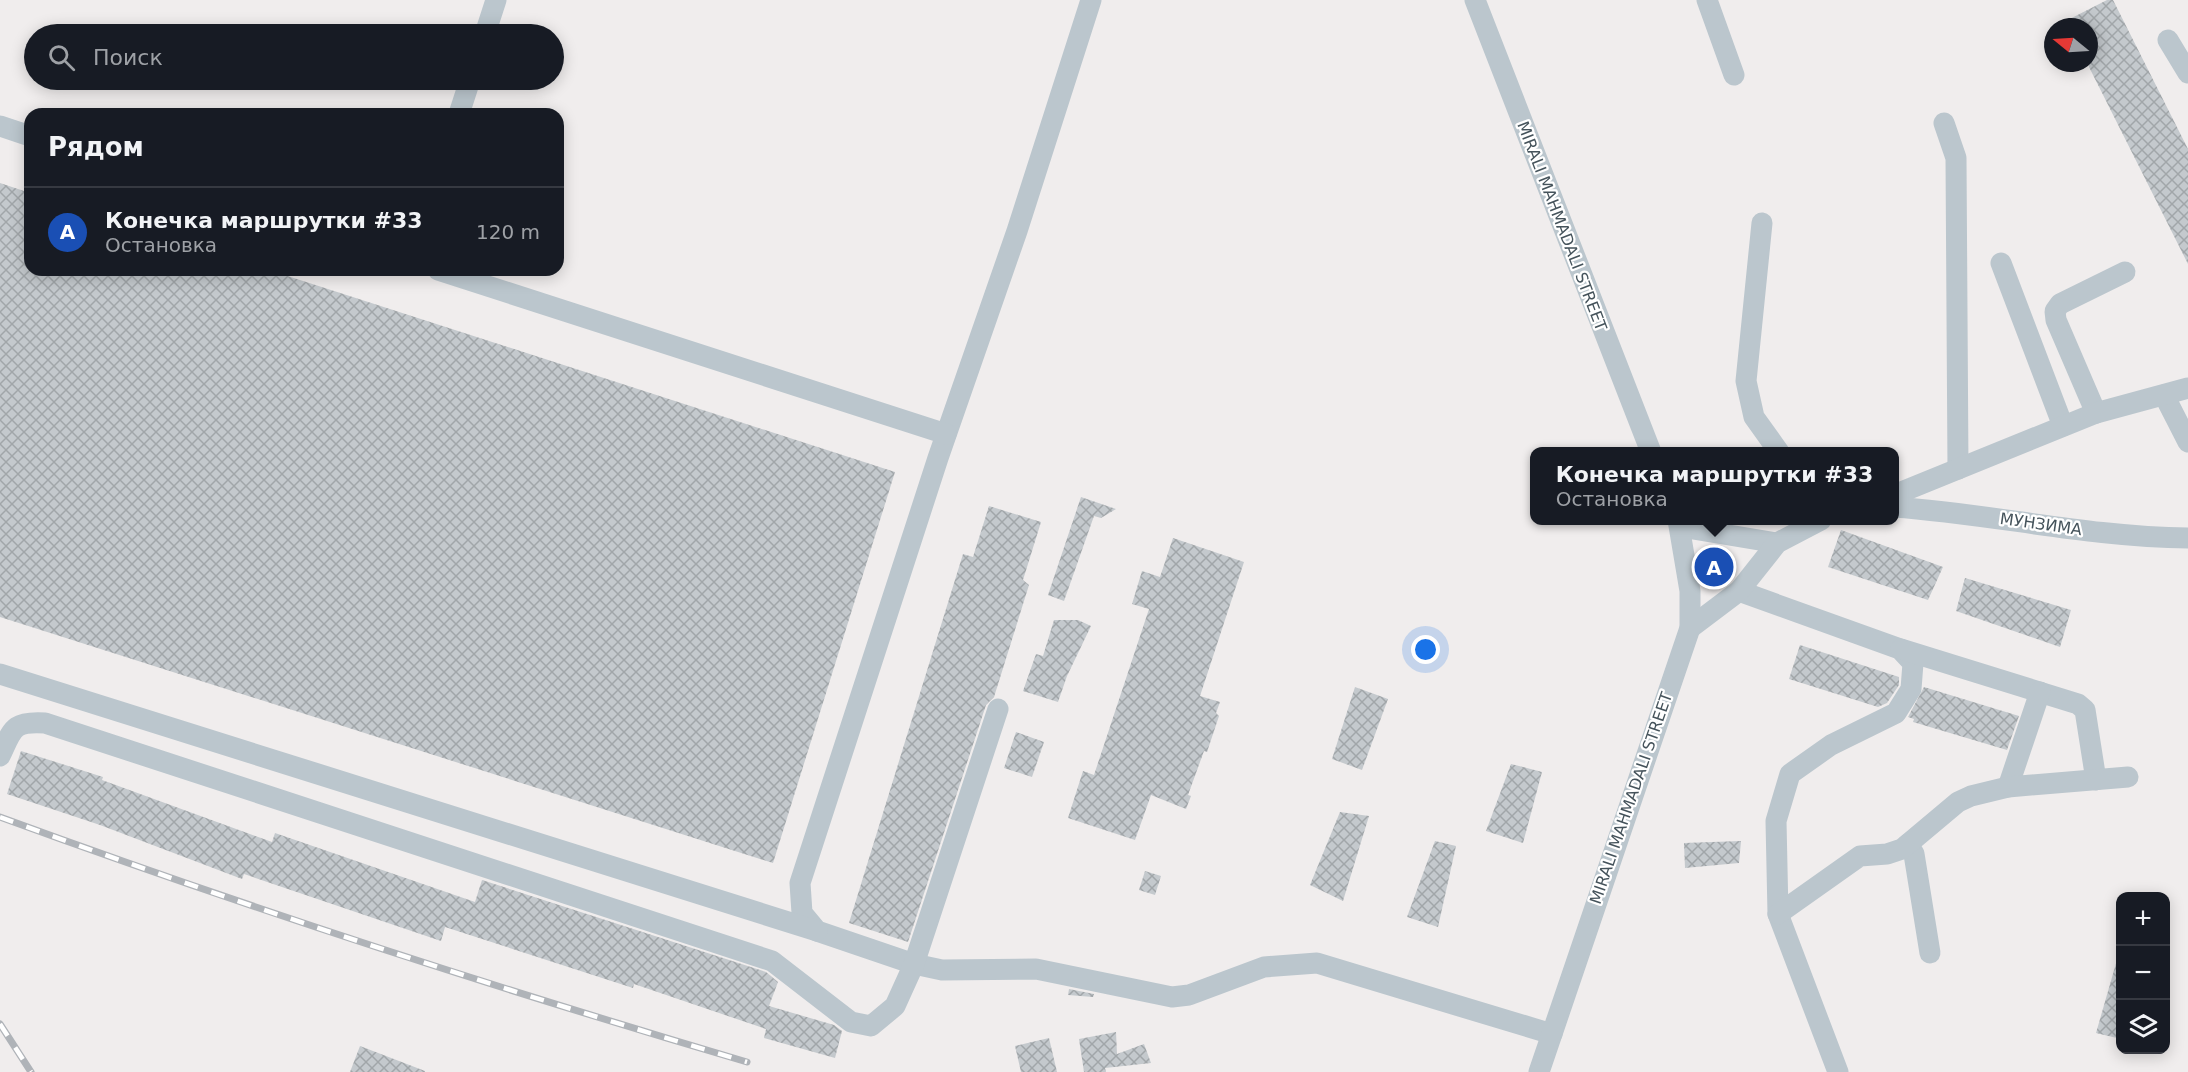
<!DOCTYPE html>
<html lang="ru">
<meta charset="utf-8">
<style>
body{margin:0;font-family:"DejaVu Sans",sans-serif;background:#20242c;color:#f1f3f6}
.controls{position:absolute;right:18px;bottom:18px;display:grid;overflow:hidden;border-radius:12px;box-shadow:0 3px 15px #0003}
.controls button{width:54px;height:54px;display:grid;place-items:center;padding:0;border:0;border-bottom:2px solid #363941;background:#171b24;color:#f1f3f6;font:30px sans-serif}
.compass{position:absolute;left:2044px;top:18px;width:54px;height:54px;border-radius:50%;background:#171b24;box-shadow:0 3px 15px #0003;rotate:288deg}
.you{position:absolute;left:1426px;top:650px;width:21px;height:21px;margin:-15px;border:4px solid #fff;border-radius:50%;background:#1a73e8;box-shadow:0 0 0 9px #1a73e833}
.badge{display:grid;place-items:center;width:39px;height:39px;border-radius:50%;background:#b45309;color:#fff;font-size:20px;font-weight:700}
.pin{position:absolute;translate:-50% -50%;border:3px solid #fff;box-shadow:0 2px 6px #0006}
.popup{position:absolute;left:1530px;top:447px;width:369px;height:78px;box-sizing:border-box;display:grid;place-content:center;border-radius:12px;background:#171b24;filter:drop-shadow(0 2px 4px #0005);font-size:20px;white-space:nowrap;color:#9ea1a6}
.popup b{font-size:22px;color:#f1f3f6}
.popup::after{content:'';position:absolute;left:50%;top:100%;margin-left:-12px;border:12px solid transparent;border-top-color:#171b24}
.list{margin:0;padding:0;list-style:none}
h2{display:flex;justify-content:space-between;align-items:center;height:78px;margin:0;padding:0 24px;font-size:26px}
h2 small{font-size:20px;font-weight:400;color:#9ea1a6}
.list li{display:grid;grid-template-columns:39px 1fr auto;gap:18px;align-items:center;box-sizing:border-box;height:90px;padding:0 24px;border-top:2px solid #363941}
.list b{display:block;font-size:22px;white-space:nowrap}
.list p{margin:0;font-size:20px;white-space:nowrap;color:#9ea1a6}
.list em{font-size:20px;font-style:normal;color:#9ea1a6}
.icon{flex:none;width:33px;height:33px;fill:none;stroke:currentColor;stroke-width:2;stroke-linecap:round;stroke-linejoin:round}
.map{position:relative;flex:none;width:2188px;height:1072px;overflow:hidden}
.search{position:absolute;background:#171b24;box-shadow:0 3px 15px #0003;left:24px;top:24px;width:540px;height:66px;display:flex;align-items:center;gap:15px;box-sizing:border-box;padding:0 21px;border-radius:33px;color:#9ea1a6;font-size:22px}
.panel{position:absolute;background:#171b24;box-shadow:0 3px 15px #0003;left:24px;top:108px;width:540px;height:168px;border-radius:18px}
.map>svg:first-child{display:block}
</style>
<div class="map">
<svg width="2188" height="1072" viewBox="0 0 2188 1072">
<defs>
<pattern id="building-cross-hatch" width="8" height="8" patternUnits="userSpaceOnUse" patternTransform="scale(1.5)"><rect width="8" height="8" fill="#c4c9cd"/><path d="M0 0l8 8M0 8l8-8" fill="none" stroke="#a1a6a9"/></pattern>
</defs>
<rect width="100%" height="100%" fill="#f0eded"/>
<g fill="url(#building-cross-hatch)">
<polygon points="2107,0 2113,0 2188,149 2188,264 2089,67 2089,27 2054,27"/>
<polygon points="0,183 30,193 30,270 269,270 895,472 773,863 0,617"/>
<polygon points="1081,497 1116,509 1101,518 1094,516 1064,601 1048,595"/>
<polygon points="989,506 1041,522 1023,580 1029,585 994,697 986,705 908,942 849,923 963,554 973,557"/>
<polygon points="1841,530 1943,567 1928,600 1828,567"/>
<polygon points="1173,538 1244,562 1200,696 1220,702 1216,713 1219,716 1207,752 1204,751 1188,795 1191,796 1186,809 1151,795 1135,840 1068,818 1083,771 1094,775 1149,609 1132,604 1142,571 1160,577"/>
<polygon points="1965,578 2071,610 2060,647 1956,611"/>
<polygon points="1054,620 1078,620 1091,626 1067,676 1058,702 1023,691 1036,654 1043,656"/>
<polygon points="1800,645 1899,677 1899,685 1887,703 1878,707 1789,679"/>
<polygon points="1355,687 1388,699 1362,770 1332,759"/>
<polygon points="1924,687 2019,716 2007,750 1913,722 1914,719 1908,717"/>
<polygon points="1016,732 1044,742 1032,777 1004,768"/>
<polygon points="21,751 103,777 102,780 272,842 275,833 475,902 482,880 766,972 778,982 769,1006 834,1025 842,1031 835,1058 764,1038 766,1029 634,984 633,988 445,927 441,941 244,874 242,879 100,825 7,794"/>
<polygon points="1511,764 1542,772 1523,843 1486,831"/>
<polygon points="1340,812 1369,816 1343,901 1310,885"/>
<polygon points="1435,841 1456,846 1438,927 1407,917"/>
<polygon points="1741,841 1739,863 1685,868 1684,843"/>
<polygon points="1145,871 1161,876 1155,895 1139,890"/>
<polygon points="2117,960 2121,961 2121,1039 2096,1033"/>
<polygon points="1069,989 1094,994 1093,997 1068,995"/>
<polygon points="1116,1032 1117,1054 1144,1044 1151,1063 1105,1068 1106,1072 1084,1072 1079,1039"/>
<polygon points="1049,1038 1057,1072 1021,1072 1015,1046"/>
<polygon points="360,1046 425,1071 425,1072 350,1072"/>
</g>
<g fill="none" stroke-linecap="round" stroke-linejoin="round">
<g stroke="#bbc6cd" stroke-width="21">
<polyline points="1091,0 1017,231 938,458 800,883 802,913 817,931 914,964 942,970 1036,969 1172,997 1189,995 1264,967 1317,963 1552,1034"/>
<polyline points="1475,0 1651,452"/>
<polyline points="1707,0 1734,75"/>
<polyline points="485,34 496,0"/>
<polyline points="2168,40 2188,73"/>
<polyline points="459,114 470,80"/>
<polyline points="1944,123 1956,158 1958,469"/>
<polyline points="0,126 30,136"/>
<polyline points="1762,223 1746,381 1754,417 1779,452"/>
<polyline points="2001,263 2063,426"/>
<polyline points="438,270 946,434"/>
<polyline points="2164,395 2188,442"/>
<polyline points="2096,413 2056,320 2055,311 2060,304 2125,272"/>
<polyline points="1894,495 2096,413 2188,388"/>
<path d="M1894,507C1992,514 2089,537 2188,538"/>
<polyline points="1681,527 1777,543"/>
<polyline points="1739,591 1900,649 1913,663 1911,689 1896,713 1831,745 1790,774 1776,821 1778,914 1838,1072"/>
<polyline points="1690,628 1739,591 1777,543 1821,520"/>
<polyline points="1901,649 2078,704 2085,710 2096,780"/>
<polyline points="0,674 817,931"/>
<path d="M0,756C13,729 12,721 45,723L772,961L851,1022L871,1026L895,1006L914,964L998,709"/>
<polyline points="2008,787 2040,692"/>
<polyline points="1908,844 1914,854 1930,953"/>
<polyline points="1778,914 1860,856 1887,854 1902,849 1958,802 1971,796 2008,787 2128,777"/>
<polyline points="1539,1072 1690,628 1690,591 1678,520"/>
</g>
<g stroke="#afb3b8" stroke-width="7">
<g id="rail">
<path d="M0,817C246,907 496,988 747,1062"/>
<polyline points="0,1024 31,1072"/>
</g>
</g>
<use href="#rail" stroke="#fff" stroke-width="4.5" stroke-dasharray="14" stroke-linecap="butt"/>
</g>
<g text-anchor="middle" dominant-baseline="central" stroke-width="4.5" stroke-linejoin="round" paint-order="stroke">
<g font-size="16" fill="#45535b" stroke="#fff">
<text transform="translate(1562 226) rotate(69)">MIRALI MAHMADALI STREET</text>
<text transform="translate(2041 524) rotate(8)">МУНЗИМА</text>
<text transform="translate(1631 798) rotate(-71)">MIRALI MAHMADALI STREET</text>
</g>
</g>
</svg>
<div class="controls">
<button>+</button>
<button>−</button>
<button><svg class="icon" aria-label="layers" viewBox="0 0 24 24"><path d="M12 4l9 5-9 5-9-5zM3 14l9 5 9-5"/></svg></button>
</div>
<svg class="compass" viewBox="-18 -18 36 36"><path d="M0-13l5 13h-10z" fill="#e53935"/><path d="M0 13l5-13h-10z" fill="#9ea1a6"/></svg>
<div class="you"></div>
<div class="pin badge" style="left:1714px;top:567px;background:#1a4fb4">A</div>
<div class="popup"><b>Конечка маршрутки #33</b>Остановка</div>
<div class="search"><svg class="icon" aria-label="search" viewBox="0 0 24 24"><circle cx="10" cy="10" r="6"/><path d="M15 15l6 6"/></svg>Поиск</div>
<section class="panel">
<h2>Рядом<small></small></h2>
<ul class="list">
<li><span class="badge" style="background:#1a4fb4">A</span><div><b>Конечка маршрутки #33</b><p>Остановка</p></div><em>120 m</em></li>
</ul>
</section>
</div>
